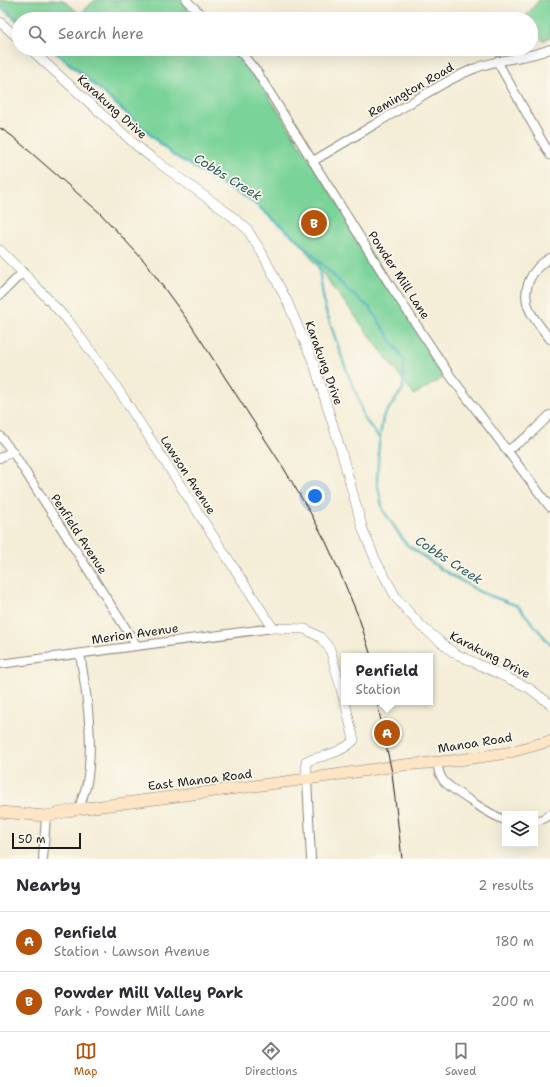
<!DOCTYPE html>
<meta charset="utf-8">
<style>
body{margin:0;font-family:"Shantell Sans",sans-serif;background:#f7f7f7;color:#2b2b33}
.controls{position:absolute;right:12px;bottom:12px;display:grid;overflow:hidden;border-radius:0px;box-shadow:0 4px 16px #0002}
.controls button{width:36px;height:36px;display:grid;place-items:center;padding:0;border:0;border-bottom:1px solid #e1e1e2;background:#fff;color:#2b2b33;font:20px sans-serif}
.scale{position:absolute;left:12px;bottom:10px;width:69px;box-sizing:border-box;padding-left:4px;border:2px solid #1c1c1c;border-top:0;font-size:11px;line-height:14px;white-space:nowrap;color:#1c1c1c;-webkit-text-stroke:3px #fbf7ec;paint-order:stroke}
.you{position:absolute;left:315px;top:496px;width:14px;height:14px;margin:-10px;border:3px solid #fff;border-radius:50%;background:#1a73e8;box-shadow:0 0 0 6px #1a73e833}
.badge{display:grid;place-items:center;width:26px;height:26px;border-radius:50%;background:#b45309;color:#fff;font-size:13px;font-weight:700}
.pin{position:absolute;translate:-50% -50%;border:2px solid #fff;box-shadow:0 1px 4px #0006}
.popup{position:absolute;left:341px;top:653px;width:92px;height:52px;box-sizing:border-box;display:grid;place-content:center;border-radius:0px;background:#fff;filter:drop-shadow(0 1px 3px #0005);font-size:13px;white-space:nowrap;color:#7c7c81}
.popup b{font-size:15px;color:#2b2b33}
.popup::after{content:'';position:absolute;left:50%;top:100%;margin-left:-8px;border:8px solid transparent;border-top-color:#fff}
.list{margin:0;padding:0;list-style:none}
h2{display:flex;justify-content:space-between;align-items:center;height:52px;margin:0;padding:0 16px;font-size:17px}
h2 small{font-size:13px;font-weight:400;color:#7c7c81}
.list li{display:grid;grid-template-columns:26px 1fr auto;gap:12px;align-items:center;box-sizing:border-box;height:60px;padding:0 16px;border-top:1px solid #e1e1e2}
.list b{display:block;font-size:15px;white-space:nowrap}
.list p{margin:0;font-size:13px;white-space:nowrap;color:#7c7c81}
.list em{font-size:13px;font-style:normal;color:#7c7c81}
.icon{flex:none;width:22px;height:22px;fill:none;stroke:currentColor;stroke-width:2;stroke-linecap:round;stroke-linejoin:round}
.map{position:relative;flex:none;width:550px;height:859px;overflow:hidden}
.search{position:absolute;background:#fff;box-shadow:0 4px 16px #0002;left:12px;right:12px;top:12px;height:44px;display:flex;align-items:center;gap:10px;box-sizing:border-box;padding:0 14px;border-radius:22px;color:#7c7c81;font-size:15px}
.sheet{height:172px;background:#fff}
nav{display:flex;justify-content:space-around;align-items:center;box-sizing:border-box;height:56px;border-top:1px solid #e1e1e2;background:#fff;font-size:11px;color:#7c7c81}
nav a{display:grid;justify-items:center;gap:2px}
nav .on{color:#b45309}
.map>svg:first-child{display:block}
</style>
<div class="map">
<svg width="550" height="859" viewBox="0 0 550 859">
<rect width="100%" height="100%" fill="#fbf7ec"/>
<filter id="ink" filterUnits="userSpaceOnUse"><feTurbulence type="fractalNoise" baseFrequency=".025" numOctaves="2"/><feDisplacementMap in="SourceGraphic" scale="8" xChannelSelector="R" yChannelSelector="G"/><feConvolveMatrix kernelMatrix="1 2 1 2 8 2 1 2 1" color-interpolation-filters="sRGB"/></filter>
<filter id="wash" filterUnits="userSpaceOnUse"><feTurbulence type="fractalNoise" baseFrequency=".012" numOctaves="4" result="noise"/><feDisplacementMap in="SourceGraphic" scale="16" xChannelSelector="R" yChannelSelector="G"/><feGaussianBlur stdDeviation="0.9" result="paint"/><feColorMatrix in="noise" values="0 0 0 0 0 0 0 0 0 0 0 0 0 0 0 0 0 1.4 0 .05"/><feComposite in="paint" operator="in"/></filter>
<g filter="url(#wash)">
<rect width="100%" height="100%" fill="#f4edd7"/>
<g fill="#7ad399" stroke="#4b785a">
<polygon points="0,0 63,0 80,14 95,0 186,0 206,19 19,19 19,20 0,2"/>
<polygon points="539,0 550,0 550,37 543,41 531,23 531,19 528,19 526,16"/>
<polygon points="50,49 238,49 449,374 414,395 301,244 253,202 173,155 100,90"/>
</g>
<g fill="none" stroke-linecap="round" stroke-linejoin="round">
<g stroke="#3fb0b8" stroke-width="2.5">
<polyline points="0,6 19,22"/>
<polyline points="51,49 79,71 173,155 253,202 302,244 348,290 370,308 404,360 403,389 383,417 379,444 377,482 383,510 406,544 441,569 480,592 518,606 550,644"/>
<polyline points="318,263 325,308 347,372 357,395 364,418 380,439"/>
</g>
</g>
</g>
<g filter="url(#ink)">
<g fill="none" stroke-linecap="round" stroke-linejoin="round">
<g stroke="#88847a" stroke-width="10">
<g id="minor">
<polyline points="186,0 206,19"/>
<polyline points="238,49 257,72 390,285 449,374 550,507"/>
<polyline points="497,61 550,155"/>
<path d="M313,161C344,143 375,124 407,105C429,92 452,77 476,68C500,58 527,59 550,49"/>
<path d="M550,258C531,269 520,290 530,311C535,321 543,330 550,339"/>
<polyline points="0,295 23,272"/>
<polyline points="0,436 12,451 137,646"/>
<polyline points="508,450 528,436 550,415"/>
<polyline points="0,458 12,451"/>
<polyline points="0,664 273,628"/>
<path d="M437,762C438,768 439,775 443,780C450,789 494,817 505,820"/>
<polyline points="307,779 311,859"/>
<path d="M79,809C81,801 85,792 87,783C94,740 87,696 80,654"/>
<polyline points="535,821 543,819 550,814"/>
<polyline points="43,859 46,816"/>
</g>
</g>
<g stroke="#88847a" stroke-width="10">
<g id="tertiary">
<polyline points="0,22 19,39"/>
<polyline points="30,49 137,146 152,158 228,213 247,229 262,253 287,301 314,364 342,454 363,530 376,561 397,599 421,626 454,653 529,688 550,704"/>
<polyline points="0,250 35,285 70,323 112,380 273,628 305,629 320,637 330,649 344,700"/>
<path d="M307,779L306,761C322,756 342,753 354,740L345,702"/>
</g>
</g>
<g stroke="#88847a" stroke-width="12">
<polyline id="secondary" points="0,812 46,816 79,809 307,779 403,765 452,761 507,753 550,741"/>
</g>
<use href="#minor" stroke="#fff" stroke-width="8"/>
<use href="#tertiary" stroke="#fff" stroke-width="9"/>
<use href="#secondary" stroke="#fde5c5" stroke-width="11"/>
<g stroke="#1c1c1c" stroke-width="1">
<polyline points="0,128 12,136 100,213 145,262 191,325 283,467 311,514 326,542 344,582 359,618 371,656"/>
<polyline points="377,702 392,773 402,859"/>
</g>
</g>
</g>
<g text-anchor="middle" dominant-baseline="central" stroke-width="3.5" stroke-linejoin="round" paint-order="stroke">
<g font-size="12" fill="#1c1c1c" stroke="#fbf7ec">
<text transform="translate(411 90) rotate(-30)">Remington Road</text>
<text transform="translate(112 107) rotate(42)">Karakung Drive</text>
<text transform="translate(399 275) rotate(57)">Powder Mill Lane</text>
<text transform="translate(324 363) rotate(70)">Karakung Drive</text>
<text transform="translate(188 475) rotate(57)">Lawson Avenue</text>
<text transform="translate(79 534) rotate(57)">Penfield Avenue</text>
<text transform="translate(135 634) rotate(-8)">Merion Avenue</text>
<text transform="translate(490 655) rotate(27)">Karakung Drive</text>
<text transform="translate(475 743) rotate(-9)">Manoa Road</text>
<text transform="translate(200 780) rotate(-7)">East Manoa Road</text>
</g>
<g font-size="13" font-style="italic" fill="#2c5f62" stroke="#fbf7ec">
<text transform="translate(228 177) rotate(32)">Cobbs Creek</text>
<text transform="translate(449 560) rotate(33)">Cobbs Creek</text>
</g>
</g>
</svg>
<div class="controls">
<button><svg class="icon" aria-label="layers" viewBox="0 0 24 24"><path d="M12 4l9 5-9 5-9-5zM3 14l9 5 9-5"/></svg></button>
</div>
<div class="scale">50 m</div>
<div class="you"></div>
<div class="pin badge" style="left:387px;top:733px">A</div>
<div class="popup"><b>Penfield</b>Station</div>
<div class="pin badge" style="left:314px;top:223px">B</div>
<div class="search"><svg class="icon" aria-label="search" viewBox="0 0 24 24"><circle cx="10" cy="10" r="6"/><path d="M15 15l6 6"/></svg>Search here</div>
</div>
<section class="sheet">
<h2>Nearby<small>2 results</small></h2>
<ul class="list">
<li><span class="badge">A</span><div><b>Penfield</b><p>Station · Lawson Avenue</p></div><em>180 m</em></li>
<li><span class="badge">B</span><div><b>Powder Mill Valley Park</b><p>Park · Powder Mill Lane</p></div><em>200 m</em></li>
</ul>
</section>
<nav>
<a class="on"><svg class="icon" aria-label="map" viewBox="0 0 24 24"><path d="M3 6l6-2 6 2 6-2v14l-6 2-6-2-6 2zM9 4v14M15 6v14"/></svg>Map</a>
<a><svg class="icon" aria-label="directions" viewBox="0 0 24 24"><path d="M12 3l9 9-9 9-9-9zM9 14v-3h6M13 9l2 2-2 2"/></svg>Directions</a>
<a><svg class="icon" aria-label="saved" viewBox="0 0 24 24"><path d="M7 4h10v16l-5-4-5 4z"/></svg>Saved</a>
</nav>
